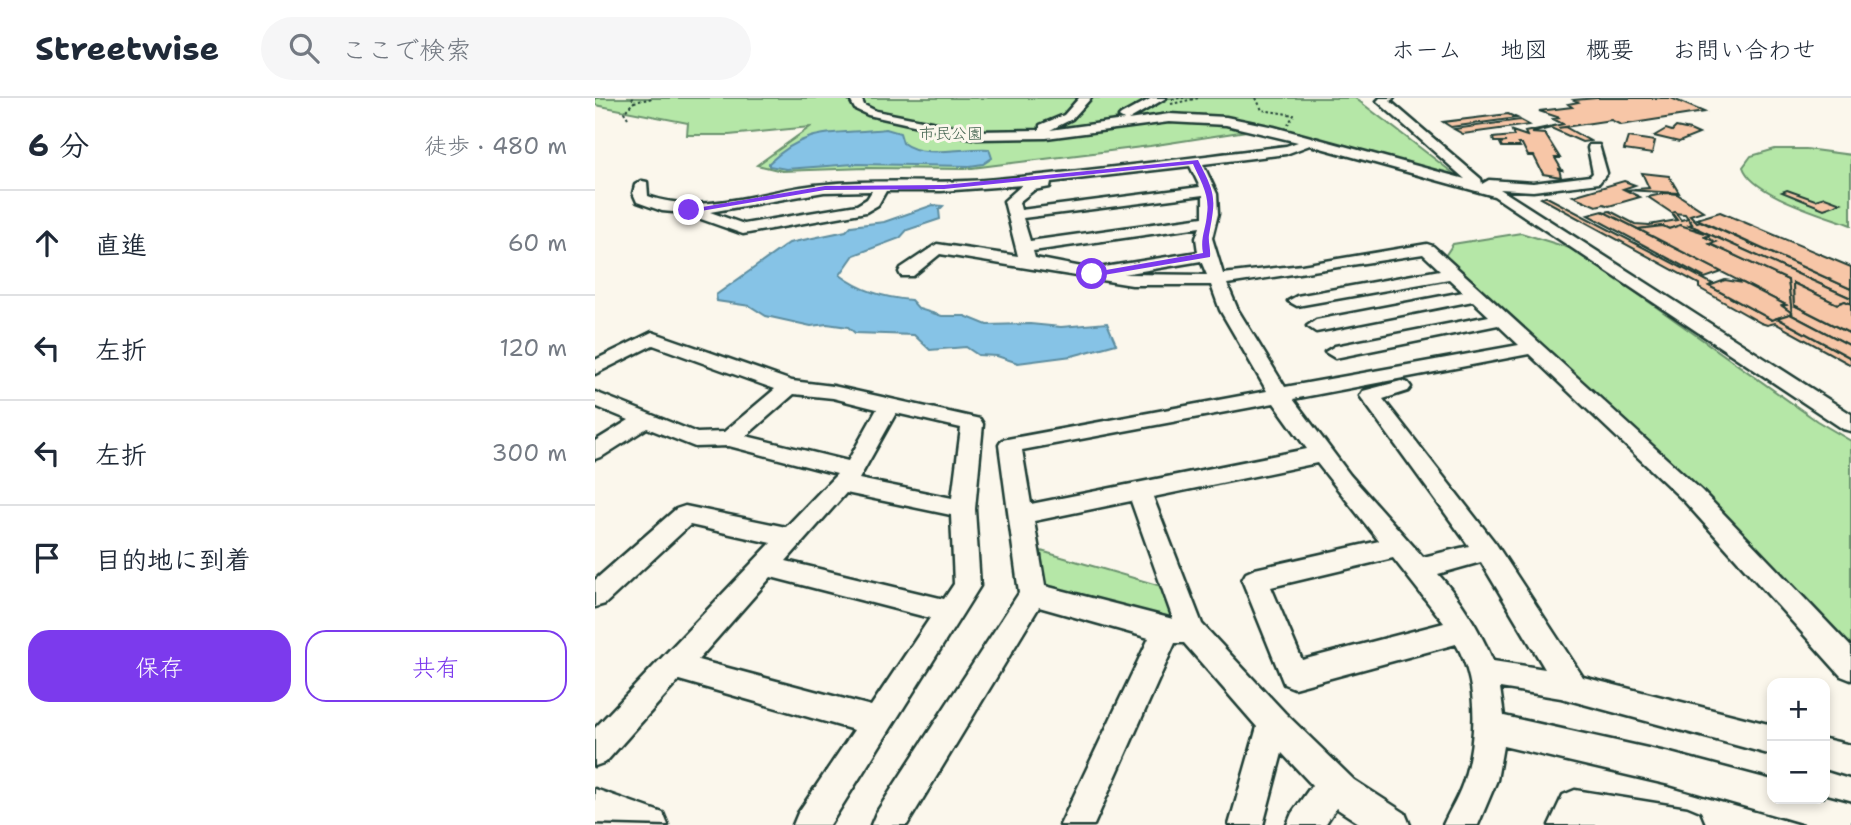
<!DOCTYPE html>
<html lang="ja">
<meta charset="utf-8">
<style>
body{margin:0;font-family:"Shantell Sans","Klee One",sans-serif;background:#f6f6f7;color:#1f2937}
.controls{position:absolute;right:21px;bottom:21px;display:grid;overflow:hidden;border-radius:14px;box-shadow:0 4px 10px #0003}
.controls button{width:63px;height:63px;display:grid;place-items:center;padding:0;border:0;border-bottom:2px solid #e0e1e3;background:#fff;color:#1f2937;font:35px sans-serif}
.stop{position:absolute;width:21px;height:21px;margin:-16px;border:5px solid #7c3aed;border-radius:50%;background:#fff}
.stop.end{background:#7c3aed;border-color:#fff;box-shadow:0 2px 7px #0008}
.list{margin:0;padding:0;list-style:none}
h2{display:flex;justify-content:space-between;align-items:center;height:91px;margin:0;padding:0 28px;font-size:30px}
h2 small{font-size:23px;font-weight:400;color:#747a83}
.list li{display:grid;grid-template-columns:46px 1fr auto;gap:21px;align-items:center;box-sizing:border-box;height:105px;padding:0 28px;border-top:2px solid #e0e1e3}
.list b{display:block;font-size:26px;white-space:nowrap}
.list em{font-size:23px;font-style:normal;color:#747a83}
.actions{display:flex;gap:14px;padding:21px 28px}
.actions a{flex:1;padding:16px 0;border:2px solid #7c3aed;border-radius:21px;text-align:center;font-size:24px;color:#7c3aed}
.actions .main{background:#7c3aed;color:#fff}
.icon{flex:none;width:38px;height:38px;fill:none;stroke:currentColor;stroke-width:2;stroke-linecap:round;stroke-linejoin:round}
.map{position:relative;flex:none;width:1256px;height:727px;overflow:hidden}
header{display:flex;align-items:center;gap:42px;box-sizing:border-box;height:98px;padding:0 35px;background:#fff;border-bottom:2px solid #e0e1e3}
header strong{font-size:33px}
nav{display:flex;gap:38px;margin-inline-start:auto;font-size:24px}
.search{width:490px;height:63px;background:#f6f6f7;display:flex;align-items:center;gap:18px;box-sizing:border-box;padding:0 24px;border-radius:38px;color:#747a83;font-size:26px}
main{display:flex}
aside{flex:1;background:#fff}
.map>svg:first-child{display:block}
</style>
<header>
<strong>Streetwise</strong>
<div class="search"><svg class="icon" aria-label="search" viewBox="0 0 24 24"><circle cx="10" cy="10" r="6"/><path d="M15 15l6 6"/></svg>ここで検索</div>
<nav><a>ホーム</a><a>地図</a><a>概要</a><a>お問い合わせ</a></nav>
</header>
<main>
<aside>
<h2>6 分<small>徒歩 · 480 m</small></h2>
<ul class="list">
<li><svg class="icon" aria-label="ahead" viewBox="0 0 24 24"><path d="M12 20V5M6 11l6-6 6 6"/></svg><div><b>直進</b></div><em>60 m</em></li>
<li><svg class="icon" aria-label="left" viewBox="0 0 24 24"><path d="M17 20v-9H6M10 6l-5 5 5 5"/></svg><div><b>左折</b></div><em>120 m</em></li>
<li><svg class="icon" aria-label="left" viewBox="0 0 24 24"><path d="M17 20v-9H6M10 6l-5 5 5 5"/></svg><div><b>左折</b></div><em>300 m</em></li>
<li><svg class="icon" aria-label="arrive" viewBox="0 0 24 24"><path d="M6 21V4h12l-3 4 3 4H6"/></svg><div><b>目的地に到着</b></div></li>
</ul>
<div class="actions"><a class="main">保存</a><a>共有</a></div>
</aside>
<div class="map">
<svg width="1256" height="727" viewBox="0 0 1256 727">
<rect width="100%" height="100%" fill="#fbf7ec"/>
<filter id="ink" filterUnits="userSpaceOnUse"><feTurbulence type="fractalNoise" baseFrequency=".0143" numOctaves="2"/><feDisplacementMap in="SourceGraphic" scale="14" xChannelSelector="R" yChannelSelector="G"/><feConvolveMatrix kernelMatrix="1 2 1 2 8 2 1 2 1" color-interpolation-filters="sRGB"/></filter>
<g filter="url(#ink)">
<g fill="#b5e7a7" stroke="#6a926e" stroke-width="2">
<polygon points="0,0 760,0 862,78 855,79 677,29 555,48 369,71 271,70 187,73 162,67 215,29 134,37 92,37 93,25 0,7"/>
<path d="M1180,51H1211L1256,57V127C1230,117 1157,97 1148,69L1156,58Z"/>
<polygon points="926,135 981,152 1222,323 1256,343 1256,555 1108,397 850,158 858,146"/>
<polygon points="446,453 573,490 584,518 574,525 450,491"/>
</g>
<g fill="#86c3e6" stroke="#5d8d9f" stroke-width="2">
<path d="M291,31L305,35L308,45C328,61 369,49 394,51L397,60L388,66L375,68L259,66L191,71L174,68V65C214,27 240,37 291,31Z"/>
<path d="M338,107L348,108L344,112L345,121L312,132L305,140L259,157L245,177C265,192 290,200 316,202L324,211L347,218H370L392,227L435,226L466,229L512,225L521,246L477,258L423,265L402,258L383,257L371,249L335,252L319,237L260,235L253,229L232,226L216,228L171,218L155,208L122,203L121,197L194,145L251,133L256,128L289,124Z"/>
</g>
<g fill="#f7c6a7" stroke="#1f3d34" stroke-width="2">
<polygon points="1002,0 1076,0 1109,14 1026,27 1016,22 963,30 970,29 995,43 987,44 956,30 936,35 950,36 965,60 960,60 967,72 964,71 966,79 948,76 939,58 933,58 927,46 923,46 925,49 907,49 905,45 911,44 899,44 898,40 919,38 917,33 932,38 930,34 968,26 958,21 965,20 944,13 977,9 973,6 983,4 979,2"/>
<polygon points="913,16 922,20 856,29 848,24"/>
<polygon points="925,22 934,27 868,36 859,31"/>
<polygon points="1081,29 1095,32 1104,36 1084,44 1059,38 1071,31 1077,33"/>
<polygon points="1033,39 1060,43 1057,56 1029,52"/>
<polygon points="1047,75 1074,78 1084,95 1030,92 1054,90"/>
<polygon points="1029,83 1040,87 1028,91 1045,99 1014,108 1009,106 1001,108 978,98"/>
<polygon points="1192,92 1220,102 1230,99 1246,105 1229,111 1187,94"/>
<polygon points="1072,95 1082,96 1108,113 1095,117 1102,124 1105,123 1256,191 1256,200 1094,127 1097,126 1090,116 1077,115 1053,99"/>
<polygon points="950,98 1118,186 1114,188 1177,222 1182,220 1256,260 1256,267 1180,225 1172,227 1166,225 1104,190 1104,186 946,100"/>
<polygon points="1008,113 1043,131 1127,174 1110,180 993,117"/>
<polygon points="1015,113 1040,126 1054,127 1082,122 1077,115 1080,114 1086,122 1093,120 1097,126 1094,127 1102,130 1095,132 1085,127 1074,131 1068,128 1043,131 1009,114"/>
<polygon points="1125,114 1256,169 1256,191 1102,121"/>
<polygon points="1085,127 1116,137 1110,139 1121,144 1115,146 1193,182 1197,215 1187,208 1191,207 1043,131 1068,128 1074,131"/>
<polygon points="1116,137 1256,200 1256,206 1250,203 1242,206 1198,185 1199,207 1256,236 1256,248 1195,216 1197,215 1193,182 1115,146 1121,144 1110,139"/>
<polygon points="1130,182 1148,185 1191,207 1187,208 1197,215 1177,222 1114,188"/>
<polygon points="1198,185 1242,206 1250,203 1256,206 1256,236 1199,207"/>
<polygon points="1195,216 1256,248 1256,260 1182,220"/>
</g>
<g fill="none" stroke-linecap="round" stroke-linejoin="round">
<g stroke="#1f3d34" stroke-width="5">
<g id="minor">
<path d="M254,0H266L269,7L281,13L382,33L445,32V27L469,17L484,0H496L477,21L455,32L529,22L524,19L526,17L557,0H571L533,22L574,16L631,19L679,29L870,81L782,3L785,0H799L795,3L886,81L887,86L894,82L938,85L995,78L998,75L993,50L994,47H1004L1012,75L1004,85L938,93L905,91L1256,316V333L1248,331L899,98L715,47L691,56L608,66L622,96L623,116L617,140L628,176L707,167L832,146L838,148L1106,392L1256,549V582L1246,578L1090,404L934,256L698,301L755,377L828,459L874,448L765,298L768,293L806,283L813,285L816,289L813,293L788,301L901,446L988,579L1177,627V657L966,600L905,590L909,618L1075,655L1177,682V701H1230V698L1256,705V727H1214L1075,687L908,648L902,682L883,727H848C855,711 866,695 870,678C882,636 883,584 861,546L699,590L689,586L647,482L651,475L660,471L784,443L722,365L558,399L607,526L690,615L759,682L810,715L815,727H767L741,710L730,727H692L697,715L717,687L687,655L668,727H634L662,629L589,545H580L499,727H465L554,540L444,509L312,727H276L281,715L424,495L404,347L407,342L672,293L625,212L616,187H537L345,156L318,178H306L304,174L306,170L342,146L423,158L409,103L427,87L346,93H291L283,107L271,114L148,136L89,115L67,113L42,104L38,95L40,87L47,83L52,84L53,98C113,119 171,90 231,86C284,81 337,86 390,82C491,74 591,60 691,48L703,44L631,27L574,24L451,40L382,41L273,17L260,11ZM595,68L605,89L426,112L424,104L439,92L455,89L456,84ZM277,93L272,101L262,107L149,126L115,114L229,94ZM608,97V119L435,143L428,120ZM605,129L601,140L603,154L497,171L440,160L438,153ZM828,156L845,172L702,198L693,203L702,208L854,181L868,194L721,222L712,228L721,234L878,203L894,218L740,248L730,254L740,260L903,227L924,247L690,289L643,212L632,186ZM606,163L612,177L529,176ZM679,305L712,351L436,406L427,352ZM536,403L578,521L450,488L439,423ZM798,460L849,525L707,562L676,489ZM886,464L950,571L898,563C884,530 866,502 843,476Z"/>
<path d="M57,234L197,283L238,288L385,321L388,326L380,411L385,488L235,727H198L203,715L259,632L84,582L11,664L0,668V630L176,445L95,427L10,506L0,509V482L81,411L90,408L191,429L242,376L134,348L100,349L52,330L8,358L0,361V343L34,322L0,308V294L102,335L129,334L180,291L58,247L0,276V262ZM199,296L238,300L282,311L253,363L151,338ZM301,315L366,330L357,400L264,381ZM251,395L356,417L359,486L349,501L191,463ZM176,479L335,520L276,608L103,562Z"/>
<polygon points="1230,641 1256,647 1256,679 1230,671"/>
<polygon points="0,691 68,715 73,727 0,725"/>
<polygon points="980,692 1092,710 1104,715 1109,727 954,727 968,697"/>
</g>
</g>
<g stroke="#1f3d34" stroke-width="2" stroke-dasharray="2.5 2.5" stroke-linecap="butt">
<polyline points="661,0 667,12 699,17 693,26"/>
<polyline points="577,1 589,0"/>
<polyline points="39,4 58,0"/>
<polyline points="576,6 604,0"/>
<polyline points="33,20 29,14 40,3 37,0"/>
</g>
<use href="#minor" fill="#fbf7ec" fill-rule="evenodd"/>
</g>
</g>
<path fill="#7c3aed" d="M603,62C621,97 621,99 614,137C613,144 616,152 615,159L497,179L494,175L608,155C605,140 611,131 612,116C615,97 605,82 598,66L349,91L230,92L94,115L90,112L230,88L349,87Z"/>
<g text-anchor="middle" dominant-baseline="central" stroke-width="6" stroke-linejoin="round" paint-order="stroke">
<g font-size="16" fill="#3d5f4b" stroke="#fbf7ec">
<text x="356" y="35">市民公園</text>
</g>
</g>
</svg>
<div class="controls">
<button>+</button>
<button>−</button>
</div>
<div class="stop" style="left:497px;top:176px"></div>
<div class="stop end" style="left:94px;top:112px"></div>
</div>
</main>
